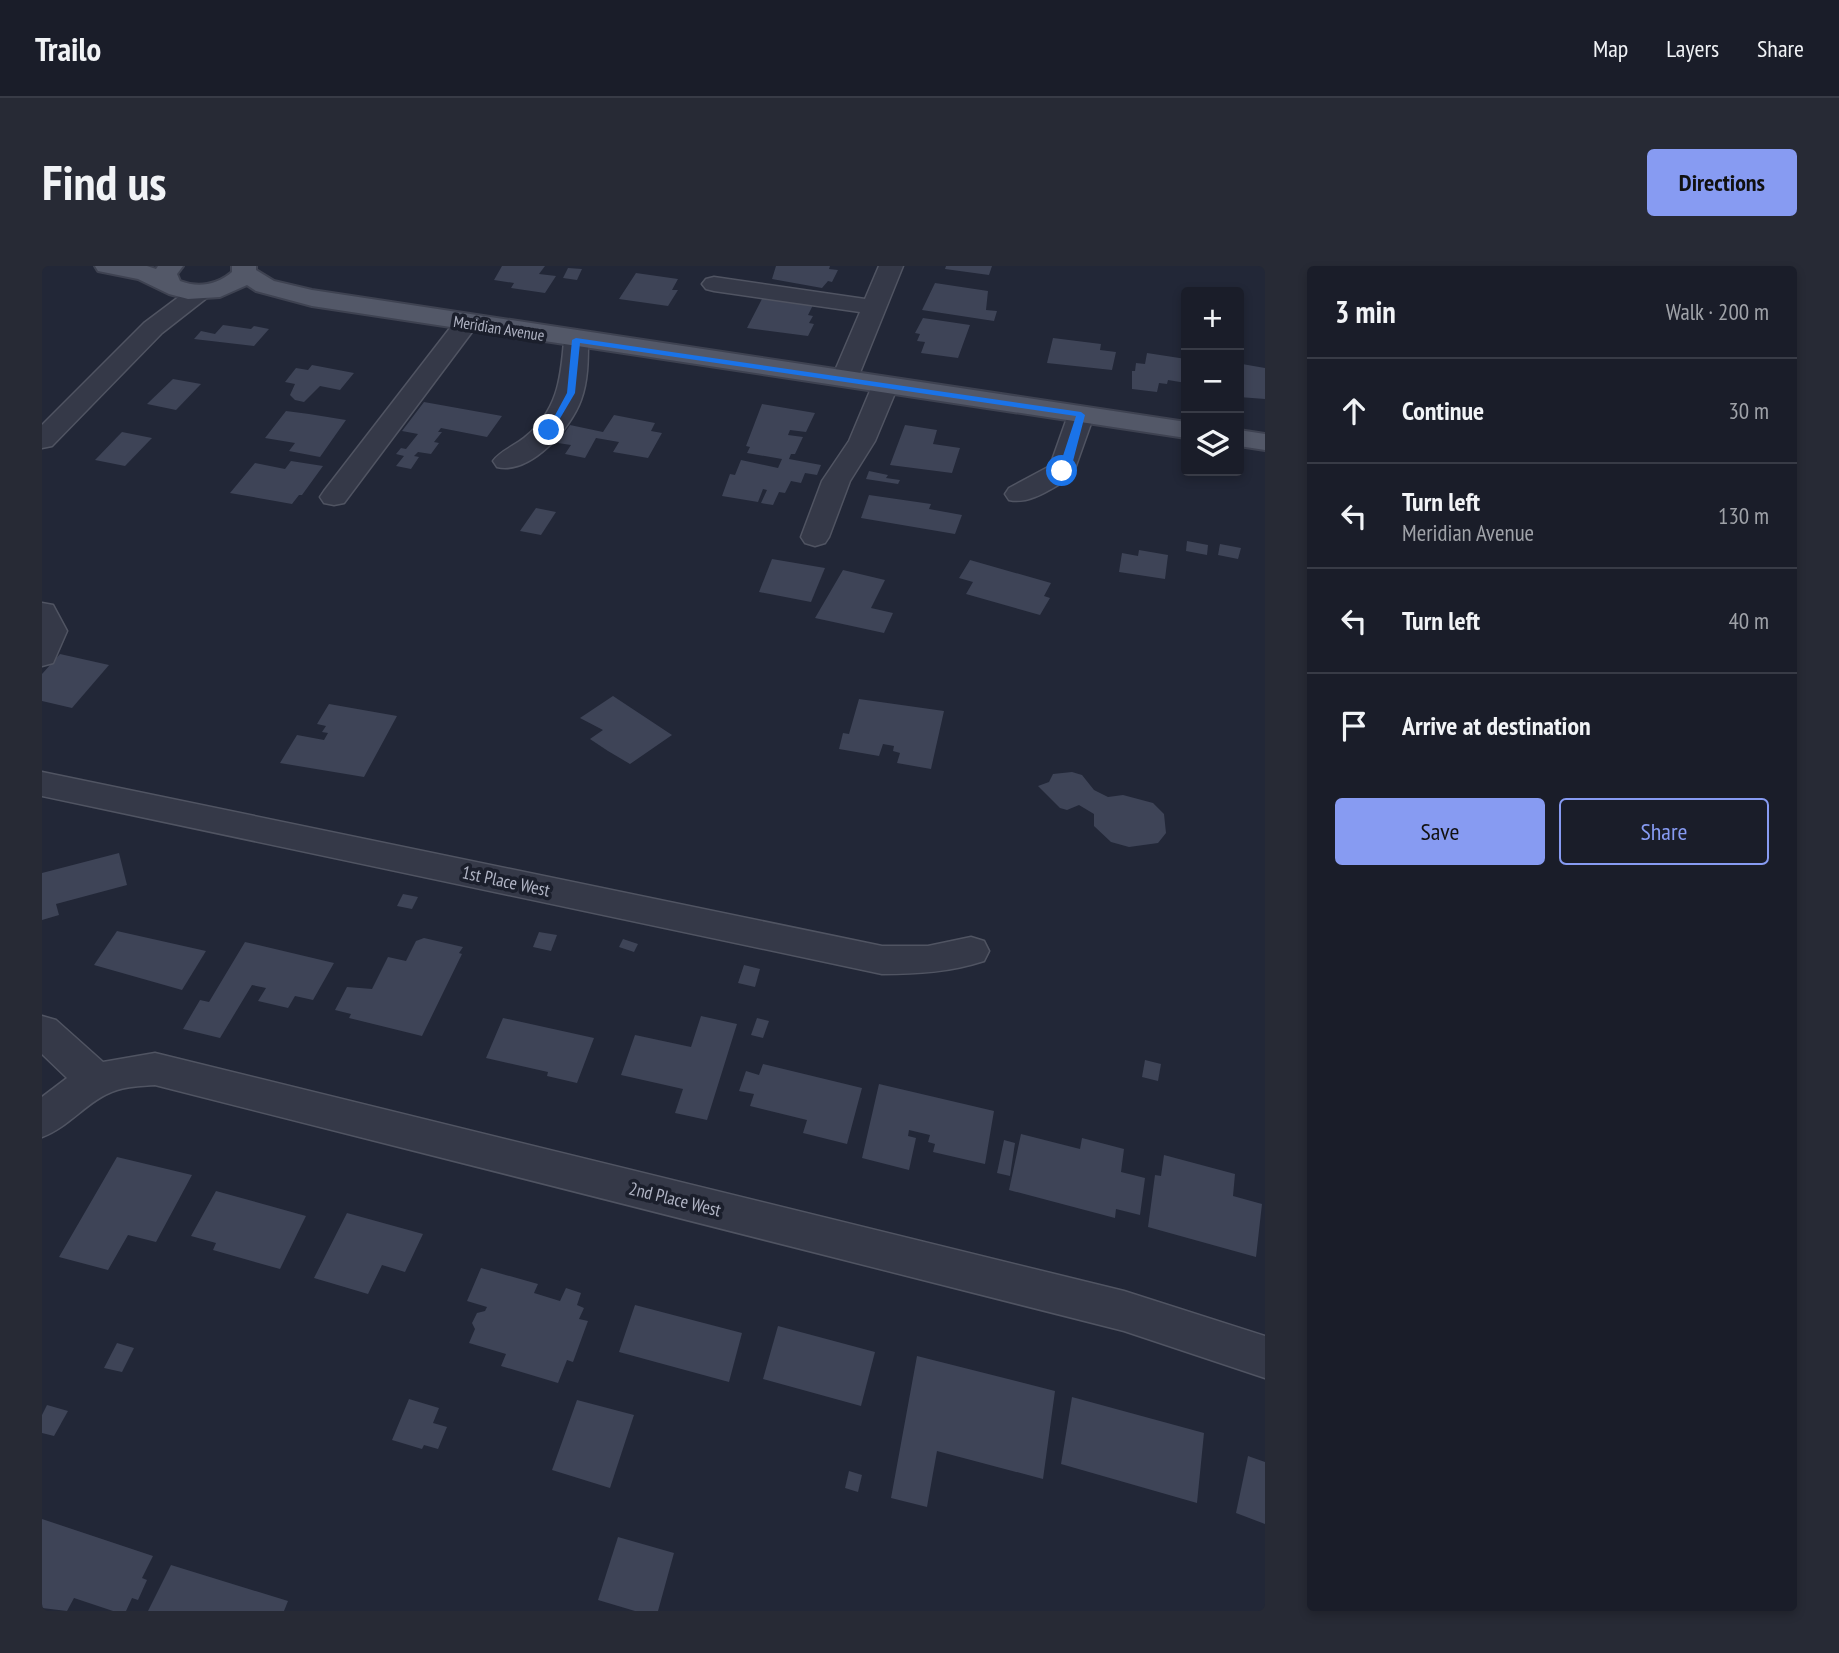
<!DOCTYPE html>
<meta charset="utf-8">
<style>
body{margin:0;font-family:"PT Sans Narrow",sans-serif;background:#272a35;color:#f1f3f6}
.controls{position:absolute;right:21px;top:21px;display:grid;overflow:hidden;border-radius:7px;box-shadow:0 4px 10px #0003}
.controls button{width:63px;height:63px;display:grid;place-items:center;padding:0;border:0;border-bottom:2px solid #383b46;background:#1a1d29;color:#f1f3f6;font:35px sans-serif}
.stop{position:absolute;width:21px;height:21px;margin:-16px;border:5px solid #1a73e8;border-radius:50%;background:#fff}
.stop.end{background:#1a73e8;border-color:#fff;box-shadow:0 2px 7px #0008}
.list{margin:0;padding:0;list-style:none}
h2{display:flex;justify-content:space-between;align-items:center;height:91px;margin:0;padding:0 28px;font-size:30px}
h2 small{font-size:23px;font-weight:400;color:#9fa2a8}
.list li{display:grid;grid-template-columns:46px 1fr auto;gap:21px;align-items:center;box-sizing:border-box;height:105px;padding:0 28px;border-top:2px solid #383b46}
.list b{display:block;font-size:26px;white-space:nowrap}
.list p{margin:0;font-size:23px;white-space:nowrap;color:#9fa2a8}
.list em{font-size:23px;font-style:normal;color:#9fa2a8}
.actions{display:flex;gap:14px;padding:21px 28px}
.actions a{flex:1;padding:16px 0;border:2px solid #879bf2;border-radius:7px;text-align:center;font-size:24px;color:#879bf2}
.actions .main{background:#879bf2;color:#111}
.icon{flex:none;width:38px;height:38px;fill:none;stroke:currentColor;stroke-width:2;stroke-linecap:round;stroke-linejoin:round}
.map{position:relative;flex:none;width:1223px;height:1345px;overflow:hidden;border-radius:7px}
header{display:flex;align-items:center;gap:42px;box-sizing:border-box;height:98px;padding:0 35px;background:#1a1d29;border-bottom:2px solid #383b46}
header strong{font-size:33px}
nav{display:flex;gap:38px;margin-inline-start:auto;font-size:24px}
.intro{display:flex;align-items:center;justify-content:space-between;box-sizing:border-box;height:168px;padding:0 42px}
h1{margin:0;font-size:49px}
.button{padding:18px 32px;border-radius:7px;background:#879bf2;color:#111;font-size:24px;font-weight:700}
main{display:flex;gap:42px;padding:0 42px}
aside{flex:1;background:#1a1d29;border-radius:7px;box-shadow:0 4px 10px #0003}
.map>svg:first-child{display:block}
</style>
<header>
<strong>Trailo</strong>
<nav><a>Map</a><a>Layers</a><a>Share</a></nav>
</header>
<div class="intro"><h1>Find us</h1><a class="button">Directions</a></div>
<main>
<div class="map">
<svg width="1223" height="1345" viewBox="0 0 1223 1345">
<rect width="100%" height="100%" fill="#222737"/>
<g fill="#3e4457">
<polygon points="460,0 503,0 497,8 514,10 503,27 469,22 472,17 452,14"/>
<polygon points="734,0 788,0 787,3 796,4 790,16 786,15 780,22 730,13"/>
<polygon points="904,0 950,0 947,9 903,3"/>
<polygon points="526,2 540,3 535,14 521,12"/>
<polygon points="594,7 636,13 630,24 636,24 626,40 577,33"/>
<polygon points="893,17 946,25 944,44 955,45 952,55 880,44"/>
<polygon points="721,31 771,39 766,49 771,50 767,57 772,58 766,70 705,62"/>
<polygon points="881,52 928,59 916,92 879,87 883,76 875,75 878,68 873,67"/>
<polygon points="181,59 209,63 212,60 227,63 212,80 152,73 159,65 173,68"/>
<polygon points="1011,72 1059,78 1058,84 1074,86 1070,104 1005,97"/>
<polygon points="1105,87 1144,93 1144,117 1126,114 1125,118 1117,117 1115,126 1090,123 1090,105 1093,105 1094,97 1103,98"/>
<polygon points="1200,98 1223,102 1223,133 1197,131 1197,100"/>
<polygon points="270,99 312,107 298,124 278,120 262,136 253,134 248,129 253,118 243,116 254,102 266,104"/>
<polygon points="131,113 159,118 134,144 105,138"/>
<polygon points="382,136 460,150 445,171 399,162 396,166 400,166 392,176 397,177 389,188 376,186 372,190 377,191 369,203 354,200 362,190 354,188 359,182 364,183 376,168 360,165"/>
<polygon points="720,138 773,147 764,166 748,164 746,169 761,171 753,188 749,188 747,193 779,199 775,209 763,207 759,217 749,215 743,227 737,226 731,239 719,237 725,224 721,223 716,236 680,230 688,208 693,209 699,194 736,202 740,193 705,187 708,181 704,180"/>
<polygon points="244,145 267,148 304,154 278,191 247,185 253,177 223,172"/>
<polygon points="572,149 613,157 609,165 620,167 606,192 571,186 577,176 554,172 543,192 523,188 529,179 516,177 528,159 561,166"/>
<polygon points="863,159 895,164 891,178 918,182 910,207 848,199"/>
<polygon points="80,166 110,172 83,200 53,194"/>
<polygon points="249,195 281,200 260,229 257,229 250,238 188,227 213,197 243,203"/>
<polygon points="827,205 846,209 844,212 858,214 856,218 824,213"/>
<polygon points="827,229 889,238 887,243 920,249 913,268 819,252"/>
<polygon points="494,242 514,246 499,269 478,265"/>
<polygon points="1145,275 1166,279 1165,289 1144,285"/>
<polygon points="1178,278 1199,282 1196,293 1176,289"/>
<polygon points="1097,284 1126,289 1123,313 1077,306 1080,287 1096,290"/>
<polygon points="730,293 783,302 769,336 717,326"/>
<polygon points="928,294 1009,317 1002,330 1008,332 998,349 924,328 931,316 917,312"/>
<polygon points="801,304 843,314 829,342 851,347 842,367 773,352"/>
<polygon points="18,388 67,399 30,442 0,435 0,408"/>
<polygon points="571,430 630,469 588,498 566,485 548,473 561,464 538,452"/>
<polygon points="817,433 902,445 889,503 855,497 858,487 851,485 852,480 841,478 837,490 797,483 801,467 807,468"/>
<polygon points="287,438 355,450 322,511 238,497 255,469 282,474 286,467 280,466 284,460 275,458"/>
<polygon points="1030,506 1040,509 1052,524 1066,531 1081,529 1111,537 1122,548 1124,567 1116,577 1087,581 1069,576 1052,560 1052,548 1037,539 1025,544 1018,542 996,520 1007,516 1011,508"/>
<polygon points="77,587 85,619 14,638 17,649 0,654 0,607"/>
<polygon points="361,628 376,631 370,643 355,640"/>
<polygon points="75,665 164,685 140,724 52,699"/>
<polygon points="497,666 515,669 509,685 491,681"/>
<polygon points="382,672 421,681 417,687 420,688 380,770 307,752 309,748 293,744 305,721 330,723 346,691 364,695 374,675"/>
<polygon points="581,673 596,678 592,686 577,681"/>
<polygon points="203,676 292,697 271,734 253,730 246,742 216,735 224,722 210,719 178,772 141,763 158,734 167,736"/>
<polygon points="702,699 718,703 713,721 696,717"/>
<polygon points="659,750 695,758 665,854 633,847 641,823 579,809 593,769 649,781"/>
<polygon points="461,752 552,772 535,817 505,810 506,806 444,792"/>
<polygon points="715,752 727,755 721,772 709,769"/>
<polygon points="1103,794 1119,798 1116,815 1100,811"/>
<polygon points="721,798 820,822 805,878 761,867 765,854 708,840 712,828 697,825 704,805 717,809"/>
<polygon points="837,818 952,845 943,898 891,886 893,878 886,876 888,869 867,864 866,870 874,872 867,904 820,892"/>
<polygon points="979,868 1038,883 1040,872 1082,883 1079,906 1103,912 1098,949 1074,943 1073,952 967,924"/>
<polygon points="962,874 973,877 968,910 955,907"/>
<polygon points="1122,889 1193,908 1191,930 1220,938 1214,991 1106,961 1113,909 1119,910"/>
<polygon points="75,891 150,909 114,976 86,969 66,1004 17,991"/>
<polygon points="174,925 264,950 238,1003 171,984 174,977 149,970"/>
<polygon points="305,947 381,968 363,1006 340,999 326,1028 272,1012"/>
<polygon points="439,1002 496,1018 492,1027 518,1035 524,1022 539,1027 535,1039 542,1042 537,1053 546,1055 531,1096 525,1094 516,1117 459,1100 464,1088 427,1077 433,1063 430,1057 435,1047 443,1045 445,1041 425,1035"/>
<polygon points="593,1039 700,1067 687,1116 577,1086"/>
<polygon points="736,1060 833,1086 819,1140 721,1113"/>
<polygon points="75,1077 92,1082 80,1106 62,1102"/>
<polygon points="875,1090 1013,1125 1001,1213 895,1185 885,1241 849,1232"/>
<polygon points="1030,1131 1162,1167 1155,1237 1019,1198"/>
<polygon points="367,1133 397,1142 391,1157 405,1161 396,1183 382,1179 380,1183 350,1174"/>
<polygon points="535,1134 592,1149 568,1222 510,1204"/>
<polygon points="5,1139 26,1145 12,1170 0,1167 0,1149"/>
<polygon points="1206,1190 1223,1196 1223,1258 1194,1247"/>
<polygon points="807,1205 820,1209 816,1226 803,1222"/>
<polygon points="0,1253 111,1290 100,1312 105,1314 96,1334 90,1332 84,1345 71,1345 32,1332 25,1345 0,1342"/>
<polygon points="576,1271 632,1287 616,1345 593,1345 556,1334"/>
<polygon points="129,1299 246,1335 242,1345 106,1345"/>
</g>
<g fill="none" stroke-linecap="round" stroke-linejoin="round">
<g stroke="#505462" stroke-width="3">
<g id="minor">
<polygon points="837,0 861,0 815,114 811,119 793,119 789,114 818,46 672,25 664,23 660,18 664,13 672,11 823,33"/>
<polygon points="158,19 166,21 170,26 166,31 120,67 10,180 0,182 0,159 102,57 150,21"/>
<polygon points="424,51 433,53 436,58 302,237 292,239 282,237 278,231 282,225 415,53"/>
<path d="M534,67L543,69L546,74C546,94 546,115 539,134C529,162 489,209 455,201L451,195C458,185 472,180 482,172C515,146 519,114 522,74L525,69Z"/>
<polygon points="843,112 852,115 856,120 833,175 808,215 787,271 783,277 773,280 763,277 759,271 780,215 807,175 830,120 834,115"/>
<path d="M1039,141L1048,143L1052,149L1030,211C1011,221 989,239 967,234L963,228L967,222L1008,200L1026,149L1030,143Z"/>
<polygon points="0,337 11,339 25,365 11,397 0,400"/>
<path d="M0,506L840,680H886L929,671L942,675L947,685L942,695C908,706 876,708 840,708L0,530Z"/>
<path d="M0,750L14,754L61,796L113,787L1082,1025L1223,1070V1112L1082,1065L113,819C100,820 87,820 75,824C46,833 28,861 0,871V831L25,812L0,788Z"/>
</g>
</g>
<g stroke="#3e4251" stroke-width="4">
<g id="major">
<path d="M53,0H105L114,3L116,0H141L135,8L138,15C156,22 175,19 190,6V0H214V4L232,15L270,24L1144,156V172L270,40L214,25L205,19L178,31L146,33L127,28L96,13L56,5Z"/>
<polygon points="1197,164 1223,168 1223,184 1197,180"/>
</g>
</g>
<use href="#minor" fill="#353948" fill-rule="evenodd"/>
<use href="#major" fill="#535868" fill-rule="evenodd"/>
</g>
<polygon fill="#1a73e8" points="534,72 1039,146 1043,149 1031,195 1020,208 1016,205 1034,150 538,77 533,127 510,166 504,166 525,127 530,74"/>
<g text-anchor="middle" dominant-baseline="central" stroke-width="7" stroke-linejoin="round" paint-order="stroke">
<g font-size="16" fill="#b0b4c4" stroke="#1b1f2c">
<text transform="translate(457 62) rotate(9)">Meridian Avenue</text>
</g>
<g font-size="18" fill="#b0b4c4" stroke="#1b1f2c">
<text transform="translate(464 615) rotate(12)">1st Place West</text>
<text transform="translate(633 933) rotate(14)">2nd Place West</text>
</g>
</g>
</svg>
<div class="controls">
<button>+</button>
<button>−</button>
<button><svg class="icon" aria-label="layers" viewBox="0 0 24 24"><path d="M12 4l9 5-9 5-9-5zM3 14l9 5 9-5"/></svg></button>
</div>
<div class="stop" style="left:1020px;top:205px"></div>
<div class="stop end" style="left:507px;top:164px"></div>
</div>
<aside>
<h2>3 min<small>Walk · 200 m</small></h2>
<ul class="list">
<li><svg class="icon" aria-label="ahead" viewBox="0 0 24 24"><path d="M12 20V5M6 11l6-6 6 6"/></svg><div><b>Continue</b></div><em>30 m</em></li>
<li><svg class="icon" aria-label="left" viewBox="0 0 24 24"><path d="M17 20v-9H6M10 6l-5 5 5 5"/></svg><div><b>Turn left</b><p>Meridian Avenue</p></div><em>130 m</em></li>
<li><svg class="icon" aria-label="left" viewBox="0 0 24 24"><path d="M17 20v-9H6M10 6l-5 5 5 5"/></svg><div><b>Turn left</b></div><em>40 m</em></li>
<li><svg class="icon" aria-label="arrive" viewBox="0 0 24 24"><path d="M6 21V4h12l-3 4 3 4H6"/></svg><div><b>Arrive at destination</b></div></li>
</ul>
<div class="actions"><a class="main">Save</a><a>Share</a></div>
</aside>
</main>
